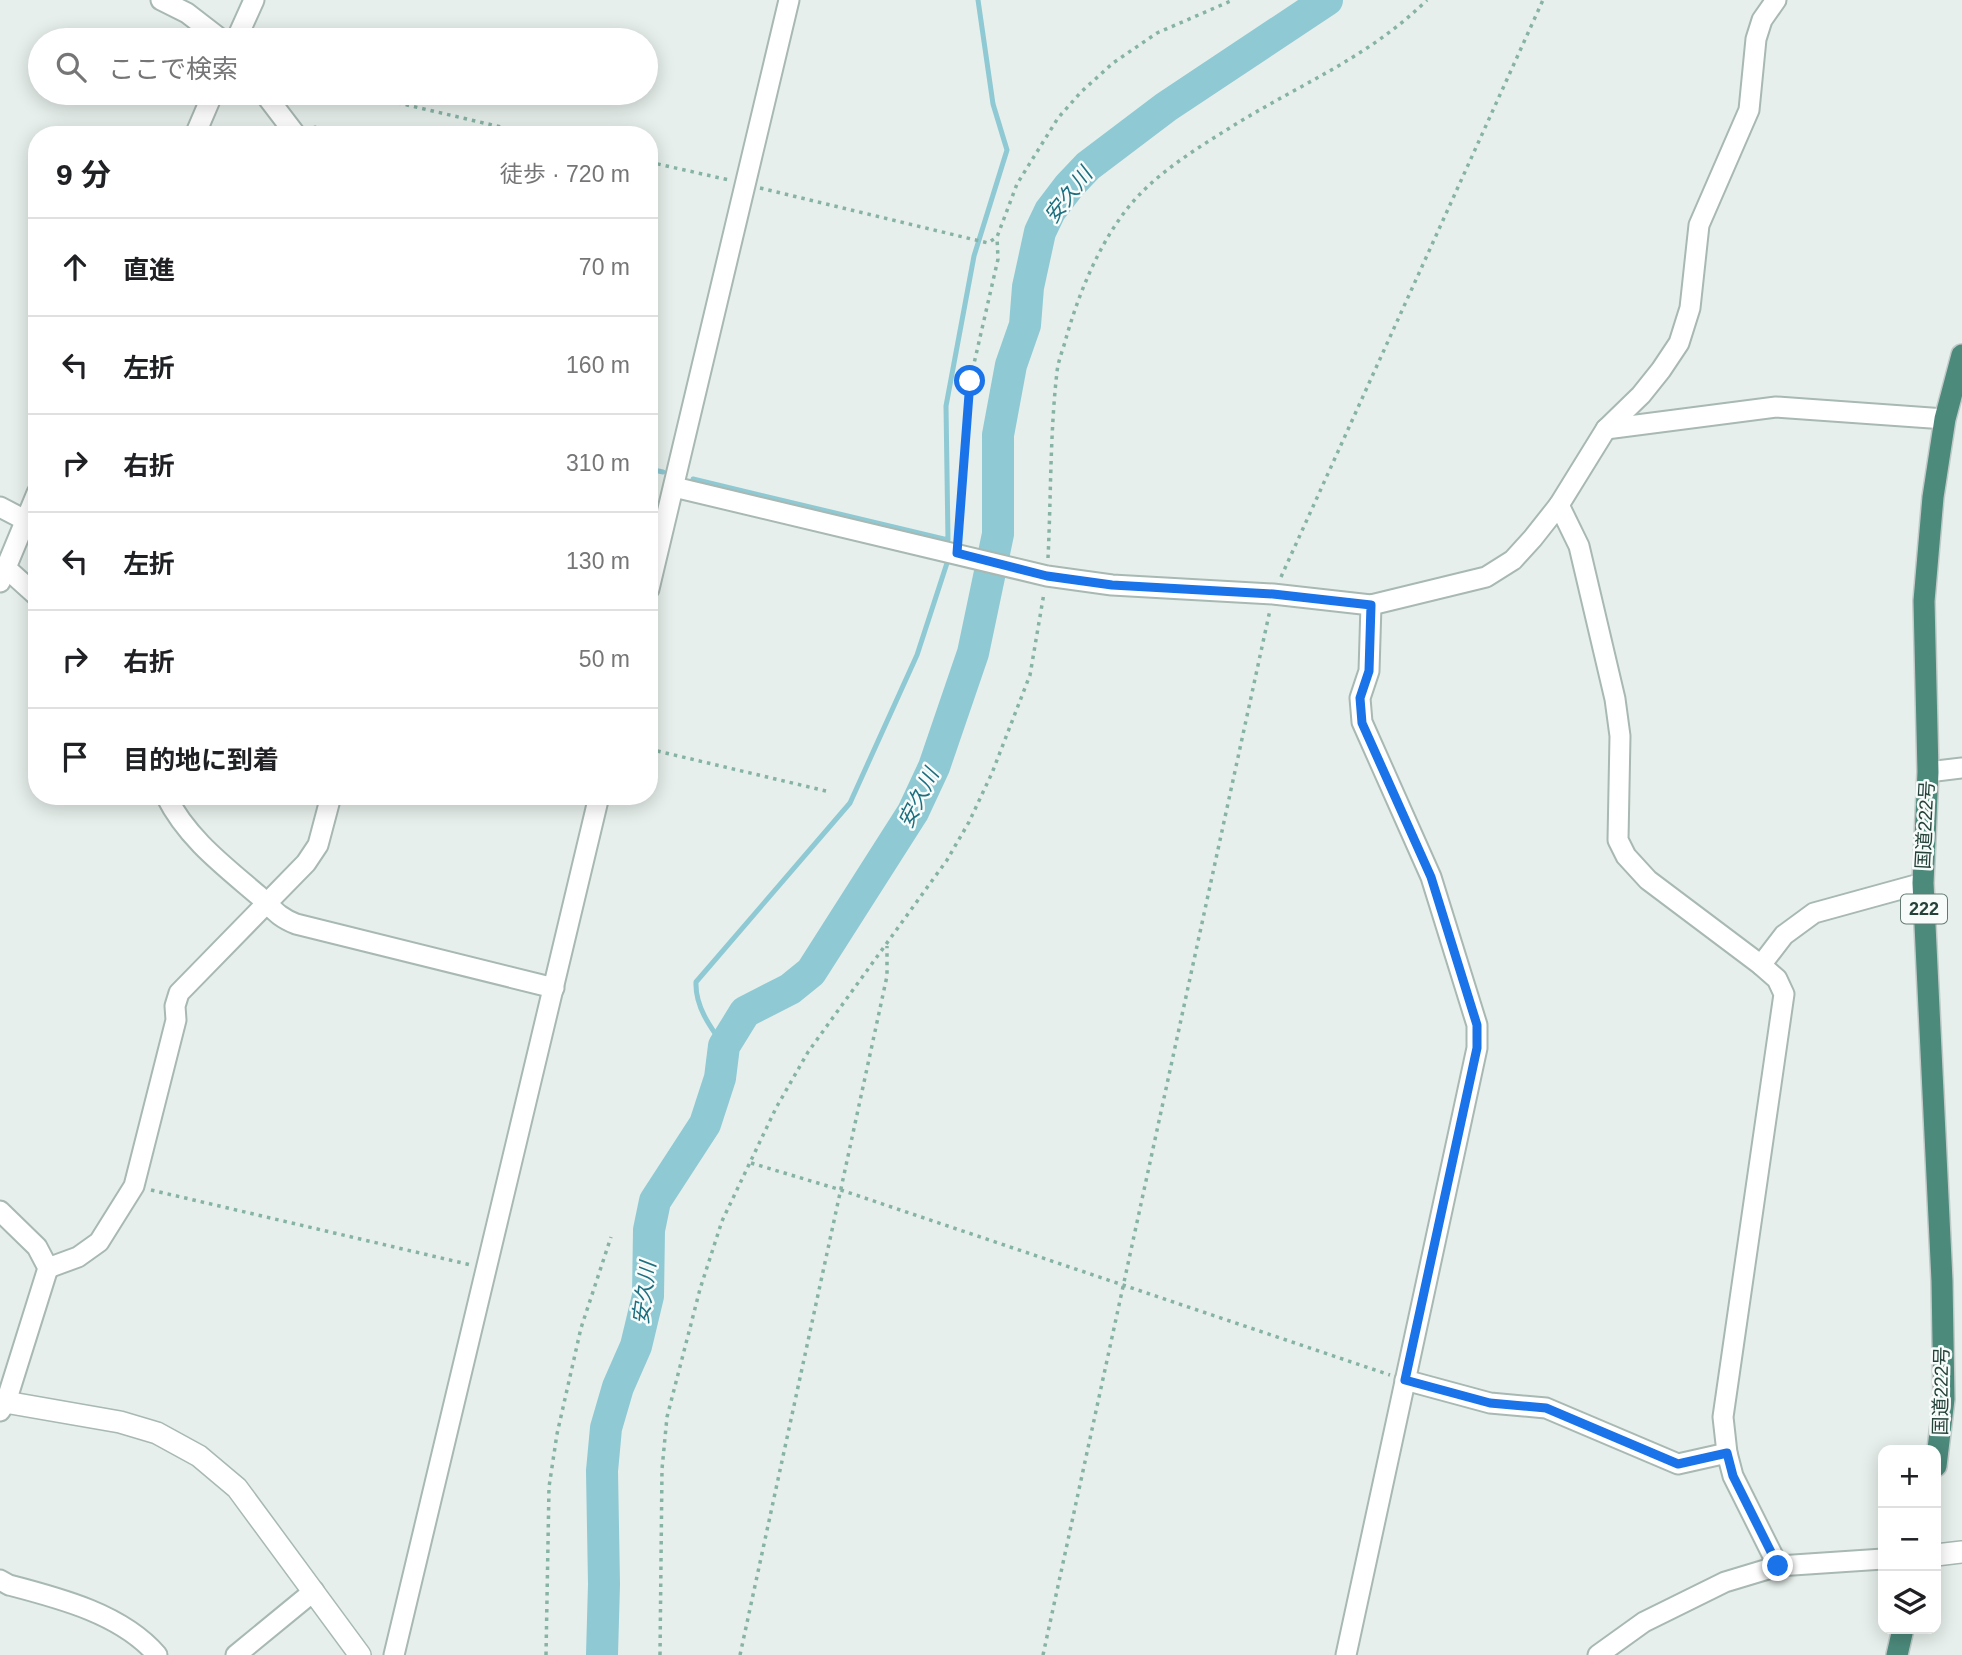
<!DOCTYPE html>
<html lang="ja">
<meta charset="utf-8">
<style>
body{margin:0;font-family:Helvetica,"Noto Sans JP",sans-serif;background:#f2f2f2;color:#202124}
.controls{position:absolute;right:21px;bottom:21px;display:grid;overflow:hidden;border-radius:14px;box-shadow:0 4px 18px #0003}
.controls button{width:63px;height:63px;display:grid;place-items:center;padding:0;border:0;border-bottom:2px solid #e0e0e0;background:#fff;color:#202124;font:35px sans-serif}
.stop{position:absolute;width:21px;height:21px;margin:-16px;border:5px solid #1a73e8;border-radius:50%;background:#fff}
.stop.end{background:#1a73e8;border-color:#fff;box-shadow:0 2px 7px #0008}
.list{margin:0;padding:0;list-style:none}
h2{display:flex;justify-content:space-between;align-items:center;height:91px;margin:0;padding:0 28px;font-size:30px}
h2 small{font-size:23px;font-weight:400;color:#757577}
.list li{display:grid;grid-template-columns:46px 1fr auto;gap:21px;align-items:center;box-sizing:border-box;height:98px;padding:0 28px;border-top:2px solid #e0e0e0}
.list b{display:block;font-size:26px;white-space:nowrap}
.list em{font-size:23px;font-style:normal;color:#757577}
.icon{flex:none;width:38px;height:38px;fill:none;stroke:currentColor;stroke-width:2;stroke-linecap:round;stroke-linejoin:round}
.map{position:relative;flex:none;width:1962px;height:1655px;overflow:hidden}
.search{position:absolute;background:#fff;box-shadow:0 4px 18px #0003;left:28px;top:28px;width:630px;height:77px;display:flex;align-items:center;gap:18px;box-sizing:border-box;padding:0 24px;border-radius:38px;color:#757577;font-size:26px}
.panel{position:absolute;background:#fff;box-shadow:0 4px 18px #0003;left:28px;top:126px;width:630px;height:679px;border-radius:28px}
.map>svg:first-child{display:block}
</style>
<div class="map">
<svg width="1962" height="1655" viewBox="0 0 1962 1655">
<rect width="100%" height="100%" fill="#e6efeb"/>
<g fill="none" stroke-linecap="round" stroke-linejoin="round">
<g stroke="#8ec9d4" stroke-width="5">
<polyline points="315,128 320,135"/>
<polyline points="649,469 663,472"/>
<polyline points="693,479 948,540 946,406 974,256 1007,150 993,104 978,0"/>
<path d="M724,1046C710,1027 695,1006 696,982L850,803L917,655L947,563"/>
</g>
<polyline stroke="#8ec9d4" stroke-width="32" points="602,1655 604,1584 602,1471 606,1428 618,1387 636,1346 648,1296 649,1230 655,1201 705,1124 720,1078 724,1046 745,1012 790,989 811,972 913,812 934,767 973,653 998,534 998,435 1011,365 1025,325 1028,287 1040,232 1050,211 1069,186 1088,166 1166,107 1327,0"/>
<g stroke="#a8b8b2" stroke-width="23">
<g id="minor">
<polyline points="161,0 187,13 222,40"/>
<polyline points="236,40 254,0"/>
<polyline points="264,93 296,135"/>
<polyline points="195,135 213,93"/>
<polyline points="1606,429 1776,407 1945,419"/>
<polyline points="674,487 1047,576 1112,585 1273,594 1371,605 1486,577 1513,560 1533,538 1559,505 1606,429 1641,395 1661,370 1679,343 1690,308 1699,225 1749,110 1756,39 1762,20 1776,0"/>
<polyline points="1559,505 1579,546 1615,699 1620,736 1618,840 1626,856 1648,880 1761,965 1777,979 1784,994 1723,1417 1727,1453 1733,1476 1778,1566"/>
<polyline points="0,507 25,520"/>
<polyline points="6,568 37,596"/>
<polyline points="0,582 37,493"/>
<polyline points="649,589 789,0"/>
<polyline points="1928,772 1962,768"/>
<path d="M166,796C187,838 223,865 258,895C273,908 276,916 296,924L554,988"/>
<polyline points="1761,965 1784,935 1814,913 1923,883"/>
<polyline points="0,1211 37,1247 48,1268 6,1402 0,1411"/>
<polyline points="48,1268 78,1257 99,1242 134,1186 176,1020 175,1006 179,993 306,863 318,845 331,796"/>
<polyline points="1405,1380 1490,1403 1546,1408 1678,1464 1727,1453"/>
<path d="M0,1580L9,1585C59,1598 122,1614 157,1655"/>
<polyline points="236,1655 314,1591"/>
<polyline points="394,1655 599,796"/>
<polyline points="1346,1655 1477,1048 1477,1025 1431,877 1362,722 1360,698 1369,671 1371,605"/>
<polyline points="1598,1655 1644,1622 1725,1582 1778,1566 1883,1559"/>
</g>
</g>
<g stroke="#a8b8b2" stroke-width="24">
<g id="tertiary">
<polyline points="0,1401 120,1422 157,1433 199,1456 237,1488 360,1655"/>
<polyline points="1936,1555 1962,1552"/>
</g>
</g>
<g stroke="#c2cac8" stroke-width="24">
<g id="trunk">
<polyline points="1936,1466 1944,1399 1942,1281 1923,883 1928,772 1924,601 1933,497 1945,419 1962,355"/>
<polyline points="1897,1655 1903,1629"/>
</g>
</g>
<g stroke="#86b3a5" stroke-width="3.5" stroke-dasharray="3.5 5" stroke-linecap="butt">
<polyline points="356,93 535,135"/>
<polyline points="649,162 729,180"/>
<polyline points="760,188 988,243 997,237 1017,184 1058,118 1081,92 1113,63 1157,33 1233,0"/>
<polyline points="958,539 970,381 998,259 997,237"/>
<path d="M1048,558C1051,498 1050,432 1057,372C1058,362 1062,352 1065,342C1079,291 1104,230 1142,192C1169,165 1204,144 1236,124C1304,82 1369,57 1427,0"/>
<polyline points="1281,577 1543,0"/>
<polyline points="649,749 826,791"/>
<polyline points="751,1163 841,1190 1390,1375"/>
<polyline points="151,1190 471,1265"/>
<polyline points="546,1655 549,1487 557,1434 581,1328 611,1237"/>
<polyline points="660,1655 662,1469 667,1417 700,1289 722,1221 776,1108 808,1052 947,860 969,822 992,773 1030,675 1044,593"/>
<polyline points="740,1655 887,976 887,946"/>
<polyline points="1043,1655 1270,610"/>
</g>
<use href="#minor" stroke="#fff" stroke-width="19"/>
<use href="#tertiary" stroke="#fff" stroke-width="21"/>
<use href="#trunk" stroke="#4c8a7c" stroke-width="21"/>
</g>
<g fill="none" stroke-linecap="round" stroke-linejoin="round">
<polyline stroke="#1a73e8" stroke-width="9" points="970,381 957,553 1047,576 1112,585 1273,594 1371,605 1369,671 1360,698 1362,723 1431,877 1477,1025 1477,1048 1405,1380 1490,1403 1546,1408 1678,1464 1727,1453 1733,1476 1778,1566"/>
</g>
<g text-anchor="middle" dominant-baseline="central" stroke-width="5" stroke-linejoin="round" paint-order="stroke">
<rect fill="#f7fbf9" stroke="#637a73" stroke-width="2" x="1901" y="894.5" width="46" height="29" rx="5"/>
<g font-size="18" font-weight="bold" fill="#24423a">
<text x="1924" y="909">222</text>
</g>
<g font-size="19" fill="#24423a" stroke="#f7fbf9">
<text transform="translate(1925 825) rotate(-87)">国道222号</text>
<text transform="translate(1941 1391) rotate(-89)">国道222号</text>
</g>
<g font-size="21" font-style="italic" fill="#1c6f80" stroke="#f7fbf9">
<text transform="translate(1068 195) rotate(-52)">安久川</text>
<text transform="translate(918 798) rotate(-63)">安久川</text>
<text transform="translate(644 1293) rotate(-83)">安久川</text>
</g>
</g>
</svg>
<div class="controls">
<button>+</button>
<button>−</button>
<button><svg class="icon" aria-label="layers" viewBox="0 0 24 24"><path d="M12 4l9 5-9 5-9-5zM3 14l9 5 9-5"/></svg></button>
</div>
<div class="stop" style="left:970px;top:381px"></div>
<div class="stop end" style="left:1778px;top:1566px"></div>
<div class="search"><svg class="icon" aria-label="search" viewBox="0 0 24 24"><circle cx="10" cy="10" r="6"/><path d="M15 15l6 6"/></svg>ここで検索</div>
<section class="panel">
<h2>9 分<small>徒歩 · 720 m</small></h2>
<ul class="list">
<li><svg class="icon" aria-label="ahead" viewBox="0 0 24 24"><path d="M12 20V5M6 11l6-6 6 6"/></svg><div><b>直進</b></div><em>70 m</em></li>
<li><svg class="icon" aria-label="left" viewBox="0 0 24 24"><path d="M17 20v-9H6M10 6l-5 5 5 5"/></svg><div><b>左折</b></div><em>160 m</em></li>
<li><svg class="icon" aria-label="right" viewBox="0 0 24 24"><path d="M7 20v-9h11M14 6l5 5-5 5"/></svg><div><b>右折</b></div><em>310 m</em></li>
<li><svg class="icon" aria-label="left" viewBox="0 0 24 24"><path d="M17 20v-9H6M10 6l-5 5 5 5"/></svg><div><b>左折</b></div><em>130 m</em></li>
<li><svg class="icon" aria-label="right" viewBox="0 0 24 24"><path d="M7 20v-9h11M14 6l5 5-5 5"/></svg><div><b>右折</b></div><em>50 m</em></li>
<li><svg class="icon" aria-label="arrive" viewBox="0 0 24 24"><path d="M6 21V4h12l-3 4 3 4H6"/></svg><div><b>目的地に到着</b></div></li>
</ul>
</section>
</div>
